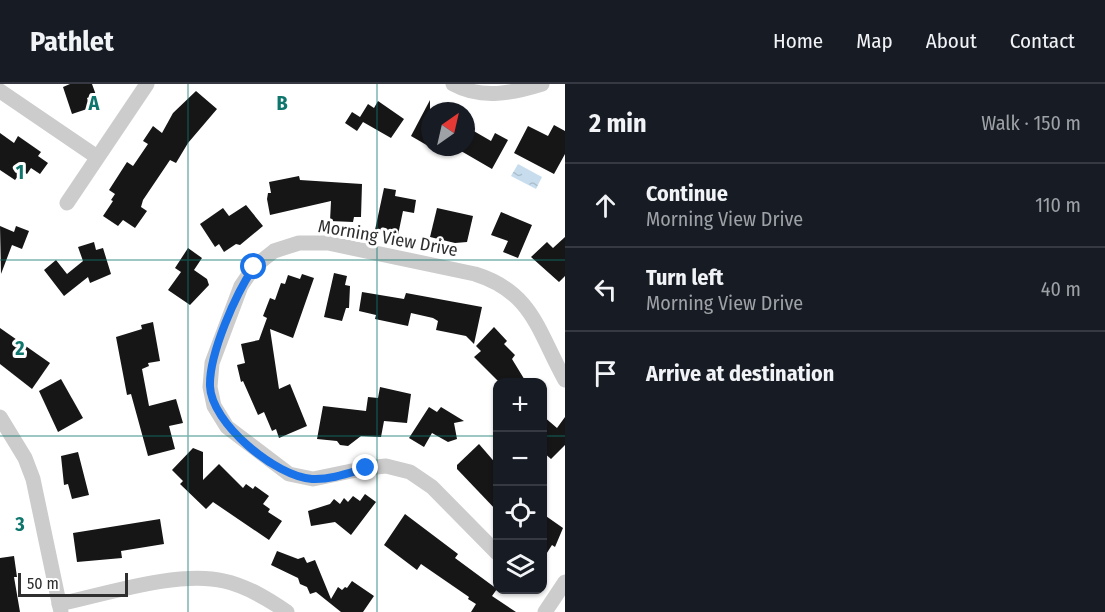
<!DOCTYPE html>
<meta charset="utf-8">
<style>
body{margin:0;font-family:"Fira Sans Condensed",sans-serif;background:#20242c;color:#f1f3f6}
.controls{position:absolute;right:18px;bottom:18px;display:grid;overflow:hidden;border-radius:12px;box-shadow:0 2px 4px #0004}
.controls button{width:54px;height:54px;display:grid;place-items:center;padding:0;border:0;border-bottom:2px solid #363941;background:#171b24;color:#f1f3f6;font:30px sans-serif}
.compass{position:absolute;left:421px;top:18px;width:54px;height:54px;border-radius:50%;background:#171b24;box-shadow:0 2px 4px #0004;rotate:34deg}
.scale{position:absolute;left:18px;bottom:15px;width:110px;box-sizing:border-box;padding-left:6px;border:3px solid #2f2f2f;border-top:0;font-size:16px;line-height:21px;white-space:nowrap;color:#2f2f2f;-webkit-text-stroke:4px #fff;paint-order:stroke}
.stop{position:absolute;width:18px;height:18px;margin:-14px;border:4px solid #1a73e8;border-radius:50%;background:#fff}
.stop.end{background:#1a73e8;border-color:#fff;box-shadow:0 2px 6px #0008}
.list{margin:0;padding:0;list-style:none}
h2{display:flex;justify-content:space-between;align-items:center;height:78px;margin:0;padding:0 24px;font-size:26px}
h2 small{font-size:20px;font-weight:400;color:#9ea1a6}
.list li{display:grid;grid-template-columns:39px 1fr auto;gap:18px;align-items:center;box-sizing:border-box;height:84px;padding:0 24px;border-top:2px solid #363941}
.list b{display:block;font-size:22px;white-space:nowrap}
.list p{margin:0;font-size:20px;white-space:nowrap;color:#9ea1a6}
.list em{font-size:20px;font-style:normal;color:#9ea1a6}
.icon{flex:none;width:33px;height:33px;fill:none;stroke:currentColor;stroke-width:2;stroke-linecap:round;stroke-linejoin:round}
.map{position:relative;flex:none;width:565px;height:528px;overflow:hidden}
header{display:flex;align-items:center;gap:36px;box-sizing:border-box;height:84px;padding:0 30px;background:#171b24;border-bottom:2px solid #363941}
header strong{font-size:28px}
nav{display:flex;gap:33px;margin-inline-start:auto;font-size:21px}
main{display:flex}
aside{flex:1;background:#171b24}
.map>svg:first-child{display:block}
</style>
<header>
<strong>Pathlet</strong>
<nav><a>Home</a><a>Map</a><a>About</a><a>Contact</a></nav>
</header>
<main>
<div class="map">
<svg width="565" height="528" viewBox="0 0 565 528">
<defs>
<pattern id="water-ripples" width="26" height="14" patternUnits="userSpaceOnUse" patternTransform="scale(1.5)"><rect width="26" height="14" fill="#c7ddee"/><path d="M2 4q2-2 4 0t4 0M15 11q2-2 4 0t4 0" fill="none" stroke="#abbecc"/></pattern>
</defs>
<rect width="100%" height="100%" fill="#fff"/>
<polygon fill="url(#water-ripples)" points="518,80 542,93 536,105 511,92"/>
<g fill="#161616">
<polygon points="70,0 92,0 96,11 87,14 90,24 72,30 63,3"/>
<polygon points="196,7 217,25 188,59 176,79 170,76 143,116 141,123 147,127 135,144 123,136 118,142 103,132 113,117 111,116 115,110 109,106 127,78 133,82 148,60 143,57 153,42 162,49 173,29"/>
<polygon points="430,16 430,63 411,52"/>
<polygon points="378,17 404,35 391,54 363,38 357,47 345,39 352,28 360,33 368,20 374,24"/>
<polygon points="554,41 565,47 565,70 554,90 514,69 528,42 548,52"/>
<polygon points="472,46 491,57 495,49 508,56 492,85 461,67 466,63"/>
<polygon points="0,49 14,59 18,52 41,68 38,72 48,79 40,90 31,84 27,90 22,87 15,96 0,86"/>
<polygon points="299,92 300,96 362,100 361,133 354,133 353,138 330,137 331,117 270,131 267,115 268,109 271,109 269,98"/>
<polygon points="384,104 396,106 395,112 416,116 414,129 403,127 398,151 375,146"/>
<polygon points="246,121 263,142 240,161 236,160 224,168 219,160 215,163 200,140 223,124 229,132"/>
<polygon points="437,124 473,132 467,158 455,159 430,153"/>
<polygon points="501,128 532,141 518,174 503,168 508,157 491,151"/>
<polygon points="0,142 14,148 16,142 29,147 22,165 12,161 1,190"/>
<polygon points="565,153 565,192 559,198 531,173 547,158 553,164"/>
<polygon points="94,158 96,166 103,164 111,190 90,199 88,193 64,212 44,186 56,176 67,190 83,177 78,163"/>
<polygon points="188,164 202,174 194,186 207,195 209,201 190,221 168,206 181,188 175,184"/>
<polygon points="334,189 347,192 345,201 350,202 349,224 346,224 342,237 324,233"/>
<polygon points="302,190 314,194 293,254 270,245 279,305 290,300 307,342 279,354 276,345 272,347 264,328 258,331 243,297 241,298 237,281 245,279 241,260 259,256 267,234 263,232 270,214 275,216 281,199 285,200 288,191 300,195"/>
<polygon points="362,208 404,215 406,209 482,223 474,260 466,252 436,246 438,237 433,234 411,229 408,242 375,235 376,231 359,227"/>
<polygon points="153,238 160,277 148,279 149,282 142,285 149,322 176,315 183,339 169,342 175,365 148,372 131,310 127,311 116,253 142,245 141,241"/>
<polygon points="494,243 507,257 504,260 515,271 512,275 526,298 499,298 474,273 481,267 476,262"/>
<polygon points="0,244 50,279 32,305 0,280"/>
<polygon points="61,295 83,334 58,348 39,307"/>
<polygon points="380,303 411,310 407,339 384,337 381,353 361,352 348,362 340,361 337,357 317,355 323,322 366,327 368,313 378,314"/>
<polygon points="429,323 437,328 441,323 464,337 454,339 457,355 448,358 432,349 424,363 409,354"/>
<polygon points="543,332 557,344 565,333 565,361 551,375 543,368"/>
<polygon points="479,360 498,382 498,428 457,385 457,381"/>
<polygon points="193,364 203,368 203,396 219,380 243,404 246,400 253,405 255,402 269,412 263,420 270,425 268,428 282,437 269,456 213,418 206,425 180,400 183,397 172,386"/>
<polygon points="78,368 89,411 72,415 68,400 64,401 61,372"/>
<polygon points="365,410 376,418 351,451 335,438 311,442 308,427 330,420 334,415 340,420 344,414 348,418 353,412 360,417"/>
<polygon points="405,430 458,470 455,474 497,505 492,512 516,528 471,528 476,520 468,515 469,513 421,480 417,486 384,461"/>
<polygon points="543,430 563,444 555,463 552,461 543,475"/>
<polygon points="160,435 164,460 121,467 122,474 77,478 73,449"/>
<polygon points="277,467 298,475 304,473 307,479 315,476 331,515 338,503 342,506 345,503 347,504 352,497 374,512 363,528 341,528 316,508 310,510 307,503 300,500 298,494 271,481"/>
<polygon points="14,472 17,493 14,493 20,528 0,528 0,474"/>
</g>
<g fill="none" stroke-linecap="round" stroke-linejoin="round">
<g stroke="#ccc" stroke-width="15">
<path d="M453,0C482,16 513,9 542,0"/>
<polyline points="0,7 97,73"/>
<polyline points="67,119 147,0"/>
<polyline points="0,333 25,374 33,395 61,528"/>
<path d="M497,469L432,403L410,388L386,382L366,384L313,395L289,390L227,343L214,322L210,303L212,279L241,202L254,183L274,167L299,159H328L475,190C533,208 538,248 565,296"/>
<path d="M59,520C106,510 179,486 224,497C247,502 268,515 287,528"/>
<polyline points="545,528 565,498"/>
</g>
</g>
<g fill="none" stroke-linecap="round" stroke-linejoin="round">
<path stroke="#1a73e8" stroke-width="8" d="M254,183C236,209 209,270 210,302C211,339 276,393 312,395C330,396 349,389 366,384"/>
</g>
<path fill="none" stroke="#0f766e" stroke-width="1.5" stroke-opacity="0.55" d="M188,0V528M377,0V528M0,176H565M0,352H497M542,352H565"/>
<g text-anchor="middle" dominant-baseline="central" stroke-width="6" stroke-linejoin="round" paint-order="stroke">
<g font-size="18" fill="#2f2f2f" stroke="#fff">
<text transform="translate(388 154) rotate(10)">Morning View Drive</text>
</g>
</g>
<g font-size="20" text-anchor="middle" font-weight="bold" fill="#0f766e" stroke="#fff" stroke-width="6" stroke-linejoin="round" paint-order="stroke">
<text x="94" y="26">A</text>
<text x="282" y="26">B</text>
<text x="20" y="95">1</text>
<text x="20" y="271">2</text>
<text x="20" y="447">3</text>
</g>
</svg>
<div class="controls">
<button>+</button>
<button>−</button>
<button><svg class="icon" aria-label="locate" viewBox="0 0 24 24"><circle cx="12" cy="12" r="6"/><path d="M12 2v4M12 18v4M2 12h4M18 12h4"/></svg></button>
<button><svg class="icon" aria-label="layers" viewBox="0 0 24 24"><path d="M12 4l9 5-9 5-9-5zM3 14l9 5 9-5"/></svg></button>
</div>
<svg class="compass" viewBox="-18 -18 36 36"><path d="M0-13l5 13h-10z" fill="#e53935"/><path d="M0 13l5-13h-10z" fill="#9ea1a6"/></svg>
<div class="scale">50 m</div>
<div class="stop" style="left:254px;top:183px"></div>
<div class="stop end" style="left:366px;top:384px"></div>
</div>
<aside>
<h2>2 min<small>Walk · 150 m</small></h2>
<ul class="list">
<li><svg class="icon" aria-label="ahead" viewBox="0 0 24 24"><path d="M12 20V5M6 11l6-6 6 6"/></svg><div><b>Continue</b><p>Morning View Drive</p></div><em>110 m</em></li>
<li><svg class="icon" aria-label="left" viewBox="0 0 24 24"><path d="M17 20v-9H6M10 6l-5 5 5 5"/></svg><div><b>Turn left</b><p>Morning View Drive</p></div><em>40 m</em></li>
<li><svg class="icon" aria-label="arrive" viewBox="0 0 24 24"><path d="M6 21V4h12l-3 4 3 4H6"/></svg><div><b>Arrive at destination</b></div></li>
</ul>
</aside>
</main>
